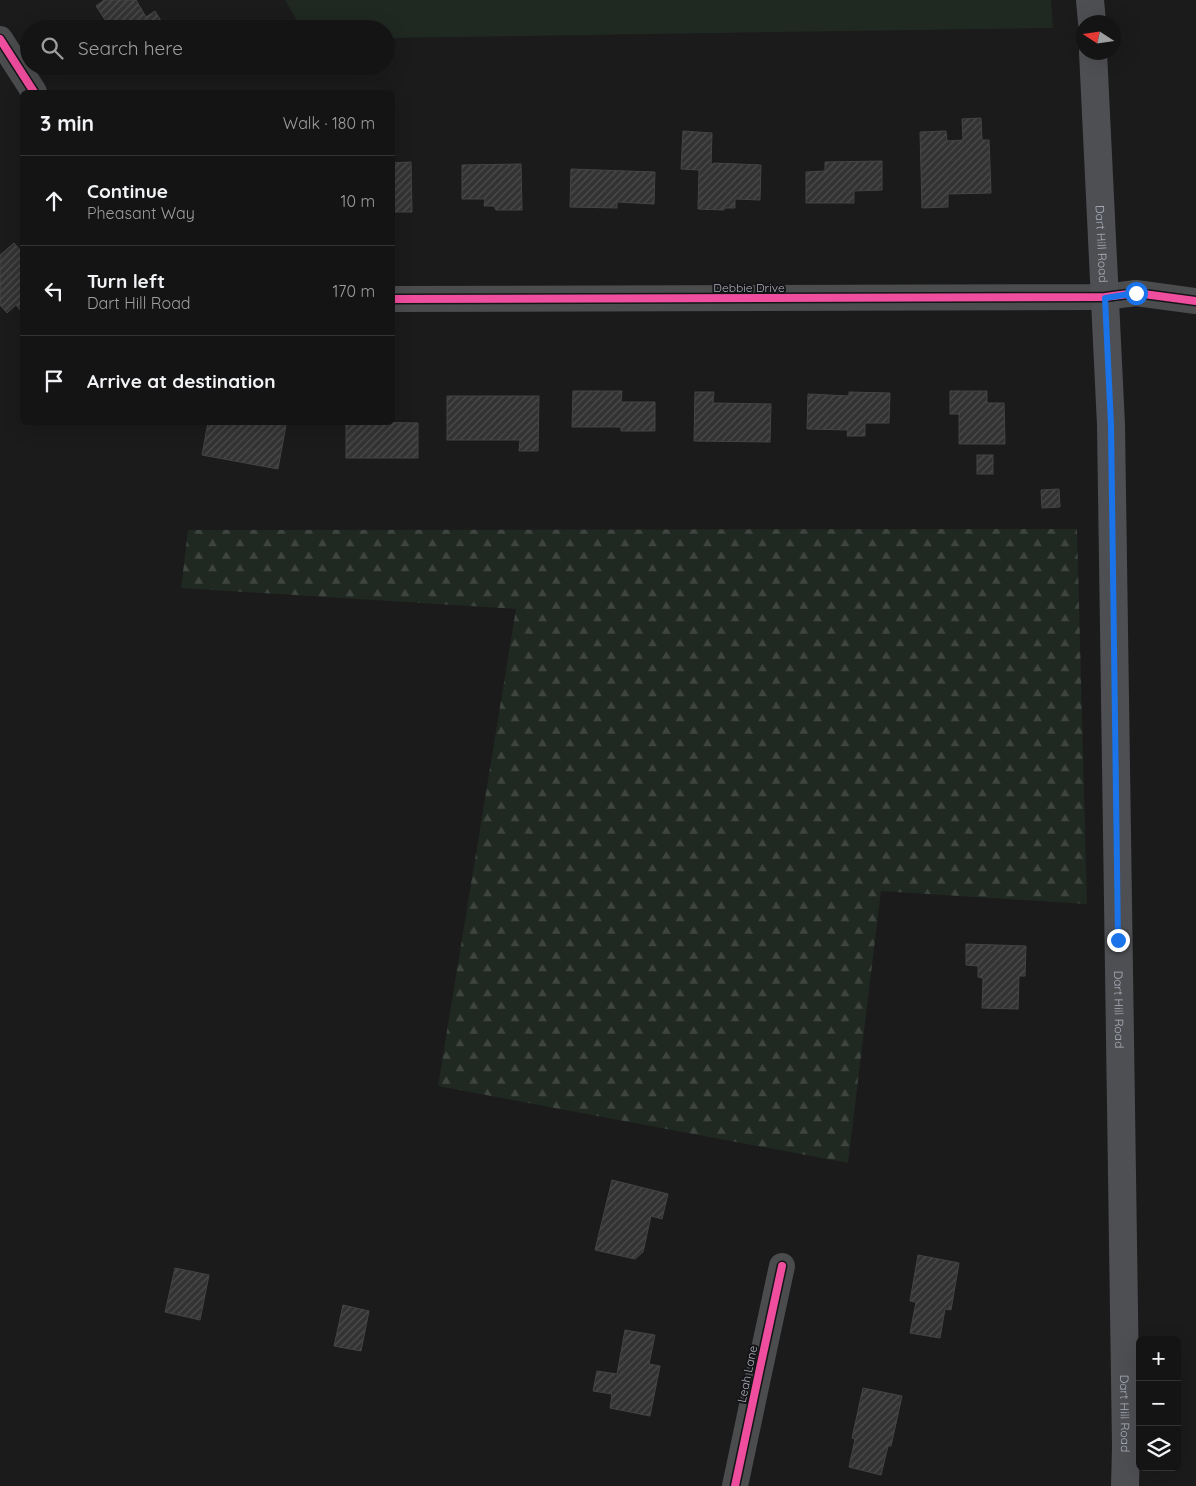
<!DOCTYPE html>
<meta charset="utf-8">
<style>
body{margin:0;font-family:Quicksand,sans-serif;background:#212122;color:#f1f3f6}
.controls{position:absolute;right:15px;bottom:15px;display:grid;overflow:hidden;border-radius:8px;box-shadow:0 5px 20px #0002}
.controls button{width:45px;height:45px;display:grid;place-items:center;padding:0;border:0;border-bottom:1px solid #333334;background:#141414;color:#f1f3f6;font:25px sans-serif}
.compass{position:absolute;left:1076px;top:15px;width:45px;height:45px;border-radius:50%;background:#141414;box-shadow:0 5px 20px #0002;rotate:282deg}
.stop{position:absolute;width:15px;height:15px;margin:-11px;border:4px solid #1a73e8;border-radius:50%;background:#fff}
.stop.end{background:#1a73e8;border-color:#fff;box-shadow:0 1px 5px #0008}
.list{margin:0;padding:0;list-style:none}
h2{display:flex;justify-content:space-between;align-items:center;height:65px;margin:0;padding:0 20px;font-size:21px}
h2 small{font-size:16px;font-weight:400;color:#9d9ea0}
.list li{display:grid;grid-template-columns:32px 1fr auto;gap:15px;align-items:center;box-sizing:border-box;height:90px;padding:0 20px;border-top:1px solid #333334}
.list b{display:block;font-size:19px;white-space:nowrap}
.list p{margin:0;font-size:16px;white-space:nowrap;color:#9d9ea0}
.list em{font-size:16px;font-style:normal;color:#9d9ea0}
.icon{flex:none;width:28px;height:28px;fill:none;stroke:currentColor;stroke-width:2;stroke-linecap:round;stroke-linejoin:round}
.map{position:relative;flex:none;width:1196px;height:1486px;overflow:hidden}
.search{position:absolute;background:#141414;box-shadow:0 5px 20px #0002;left:20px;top:20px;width:375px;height:55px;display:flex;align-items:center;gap:12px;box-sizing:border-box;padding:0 18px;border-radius:28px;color:#9d9ea0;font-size:19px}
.panel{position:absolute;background:#141414;box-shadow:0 5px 20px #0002;left:20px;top:90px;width:375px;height:335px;border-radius:8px}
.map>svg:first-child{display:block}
</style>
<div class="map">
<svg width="1196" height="1486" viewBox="0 0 1196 1486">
<defs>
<pattern id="forest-firs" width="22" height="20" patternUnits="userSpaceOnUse" patternTransform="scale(1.25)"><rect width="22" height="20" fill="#202822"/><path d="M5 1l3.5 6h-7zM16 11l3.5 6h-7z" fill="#3e4540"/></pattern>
<pattern id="building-hatch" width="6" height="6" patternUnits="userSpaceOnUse" patternTransform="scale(1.25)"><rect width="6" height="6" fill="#333"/><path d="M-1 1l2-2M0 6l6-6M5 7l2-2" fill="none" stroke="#4e4e4f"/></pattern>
</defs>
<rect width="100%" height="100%" fill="#1b1b1b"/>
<polygon fill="url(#forest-firs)" points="1077,529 1087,904 881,891 848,1163 438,1086 516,609 181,588 188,530"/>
<polygon fill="#202822" points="285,0 1051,0 1053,28 386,38 386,29 302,29"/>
<g fill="url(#building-hatch)" stroke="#434447">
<polygon points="104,0 136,0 146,17 155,11 166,29 111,29 96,6"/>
<polygon points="981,118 982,140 989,140 991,193 948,194 948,207 922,208 920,132 946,131 947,141 963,140 962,119"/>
<polygon points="683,131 712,133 711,165 714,163 761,165 760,200 735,199 735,208 724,208 724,210 698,209 699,170 681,169"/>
<polygon points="882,161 882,190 854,191 854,203 806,203 806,172 825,171 825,162"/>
<polygon points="411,162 412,212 392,212 392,163"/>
<polygon points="521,164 522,210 496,210 494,206 484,206 485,199 462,199 462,165"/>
<polygon points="571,169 655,172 654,204 617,202 617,208 570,207"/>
<polygon points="14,243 22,252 22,312 16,305 7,313 0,305 0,284 1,283 0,281 0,255"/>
<polygon points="573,391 622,391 621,402 655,402 655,431 621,431 621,427 572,427"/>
<polygon points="950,391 987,391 987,403 1004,403 1005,444 959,444 959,414 950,414"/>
<polygon points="695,392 714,392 713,403 771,404 770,442 694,441"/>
<polygon points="849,392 890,393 889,423 865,423 865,436 847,436 848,430 807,429 808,394 849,396"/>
<polygon points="447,396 539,396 538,451 519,451 520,440 447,440"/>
<polygon points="208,422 272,422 286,425 278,469 202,455"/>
<polygon points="346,422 418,423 418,458 346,458"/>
<rect x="977" y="455" width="16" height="19"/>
<polygon points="1059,489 1060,507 1042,508 1041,490"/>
<polygon points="966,944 1026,946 1025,976 1019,976 1018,1009 982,1008 983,978 978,977 978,966 966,965"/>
<polygon points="612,1180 668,1194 662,1219 651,1216 643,1252 635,1259 595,1250"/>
<polygon points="918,1255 959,1263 951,1310 945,1309 940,1338 910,1333 916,1302 910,1301"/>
<polygon points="175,1268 209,1275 200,1320 165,1312"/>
<polygon points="343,1305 369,1311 361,1351 334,1346"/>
<polygon points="625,1330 655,1335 649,1364 660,1366 650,1416 610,1408 612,1394 593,1391 597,1371 617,1374"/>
<polygon points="863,1388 902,1396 891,1446 888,1446 881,1475 849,1467 855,1439 852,1438"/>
</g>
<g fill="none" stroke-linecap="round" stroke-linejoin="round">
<g stroke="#4b4c4e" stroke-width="26">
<polyline points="0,39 34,92"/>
<polyline points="392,299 1105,297 1136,293 1196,301"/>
<polyline points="735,1486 760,1368 782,1266"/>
</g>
<g stroke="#4e4f53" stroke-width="28">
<polyline points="1090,0 1092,22"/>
<path id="s1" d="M1093,52L1111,425L1126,1447L1125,1486"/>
</g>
<g stroke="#151517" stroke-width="11">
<g id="cycleway">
<polyline points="0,39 34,92"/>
<polyline points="392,299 1105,297 1136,293 1196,301"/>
<polyline points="735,1486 760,1368 782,1266"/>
</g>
</g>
<use href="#cycleway" stroke="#ef4d9e" stroke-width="8"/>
</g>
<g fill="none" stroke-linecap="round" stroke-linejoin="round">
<polyline stroke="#1a73e8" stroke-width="6" points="1118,940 1111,425 1105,298 1136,293"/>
</g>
<g text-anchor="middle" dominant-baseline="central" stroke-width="4" stroke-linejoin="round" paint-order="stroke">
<g font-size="12" fill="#acb0bc" stroke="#151517">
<text stroke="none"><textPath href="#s1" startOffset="192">Dart Hill Road</textPath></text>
<text x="749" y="287">Debbie Drive</text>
<text stroke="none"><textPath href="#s1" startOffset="958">Dart Hill Road</textPath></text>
<text transform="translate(747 1374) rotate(-78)">Leah Lane</text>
<text stroke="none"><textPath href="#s1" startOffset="1362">Dart Hill Road</textPath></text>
</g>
</g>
</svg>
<div class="controls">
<button>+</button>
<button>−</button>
<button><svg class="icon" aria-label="layers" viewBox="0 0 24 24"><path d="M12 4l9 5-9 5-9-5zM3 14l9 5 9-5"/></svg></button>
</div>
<svg class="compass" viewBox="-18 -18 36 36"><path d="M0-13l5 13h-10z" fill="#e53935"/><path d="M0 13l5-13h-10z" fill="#9d9ea0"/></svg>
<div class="stop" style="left:1136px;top:293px"></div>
<div class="stop end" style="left:1118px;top:940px"></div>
<div class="search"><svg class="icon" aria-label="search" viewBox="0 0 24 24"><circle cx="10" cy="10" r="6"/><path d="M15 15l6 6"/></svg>Search here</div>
<section class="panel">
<h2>3 min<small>Walk · 180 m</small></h2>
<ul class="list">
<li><svg class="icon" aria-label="ahead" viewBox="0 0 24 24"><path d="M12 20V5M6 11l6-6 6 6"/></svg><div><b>Continue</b><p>Pheasant Way</p></div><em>10 m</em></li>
<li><svg class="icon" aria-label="left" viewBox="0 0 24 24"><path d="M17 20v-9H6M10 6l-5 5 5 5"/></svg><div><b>Turn left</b><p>Dart Hill Road</p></div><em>170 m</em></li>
<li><svg class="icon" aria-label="arrive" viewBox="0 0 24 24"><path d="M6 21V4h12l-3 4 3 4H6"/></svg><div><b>Arrive at destination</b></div></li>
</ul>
</section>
</div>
